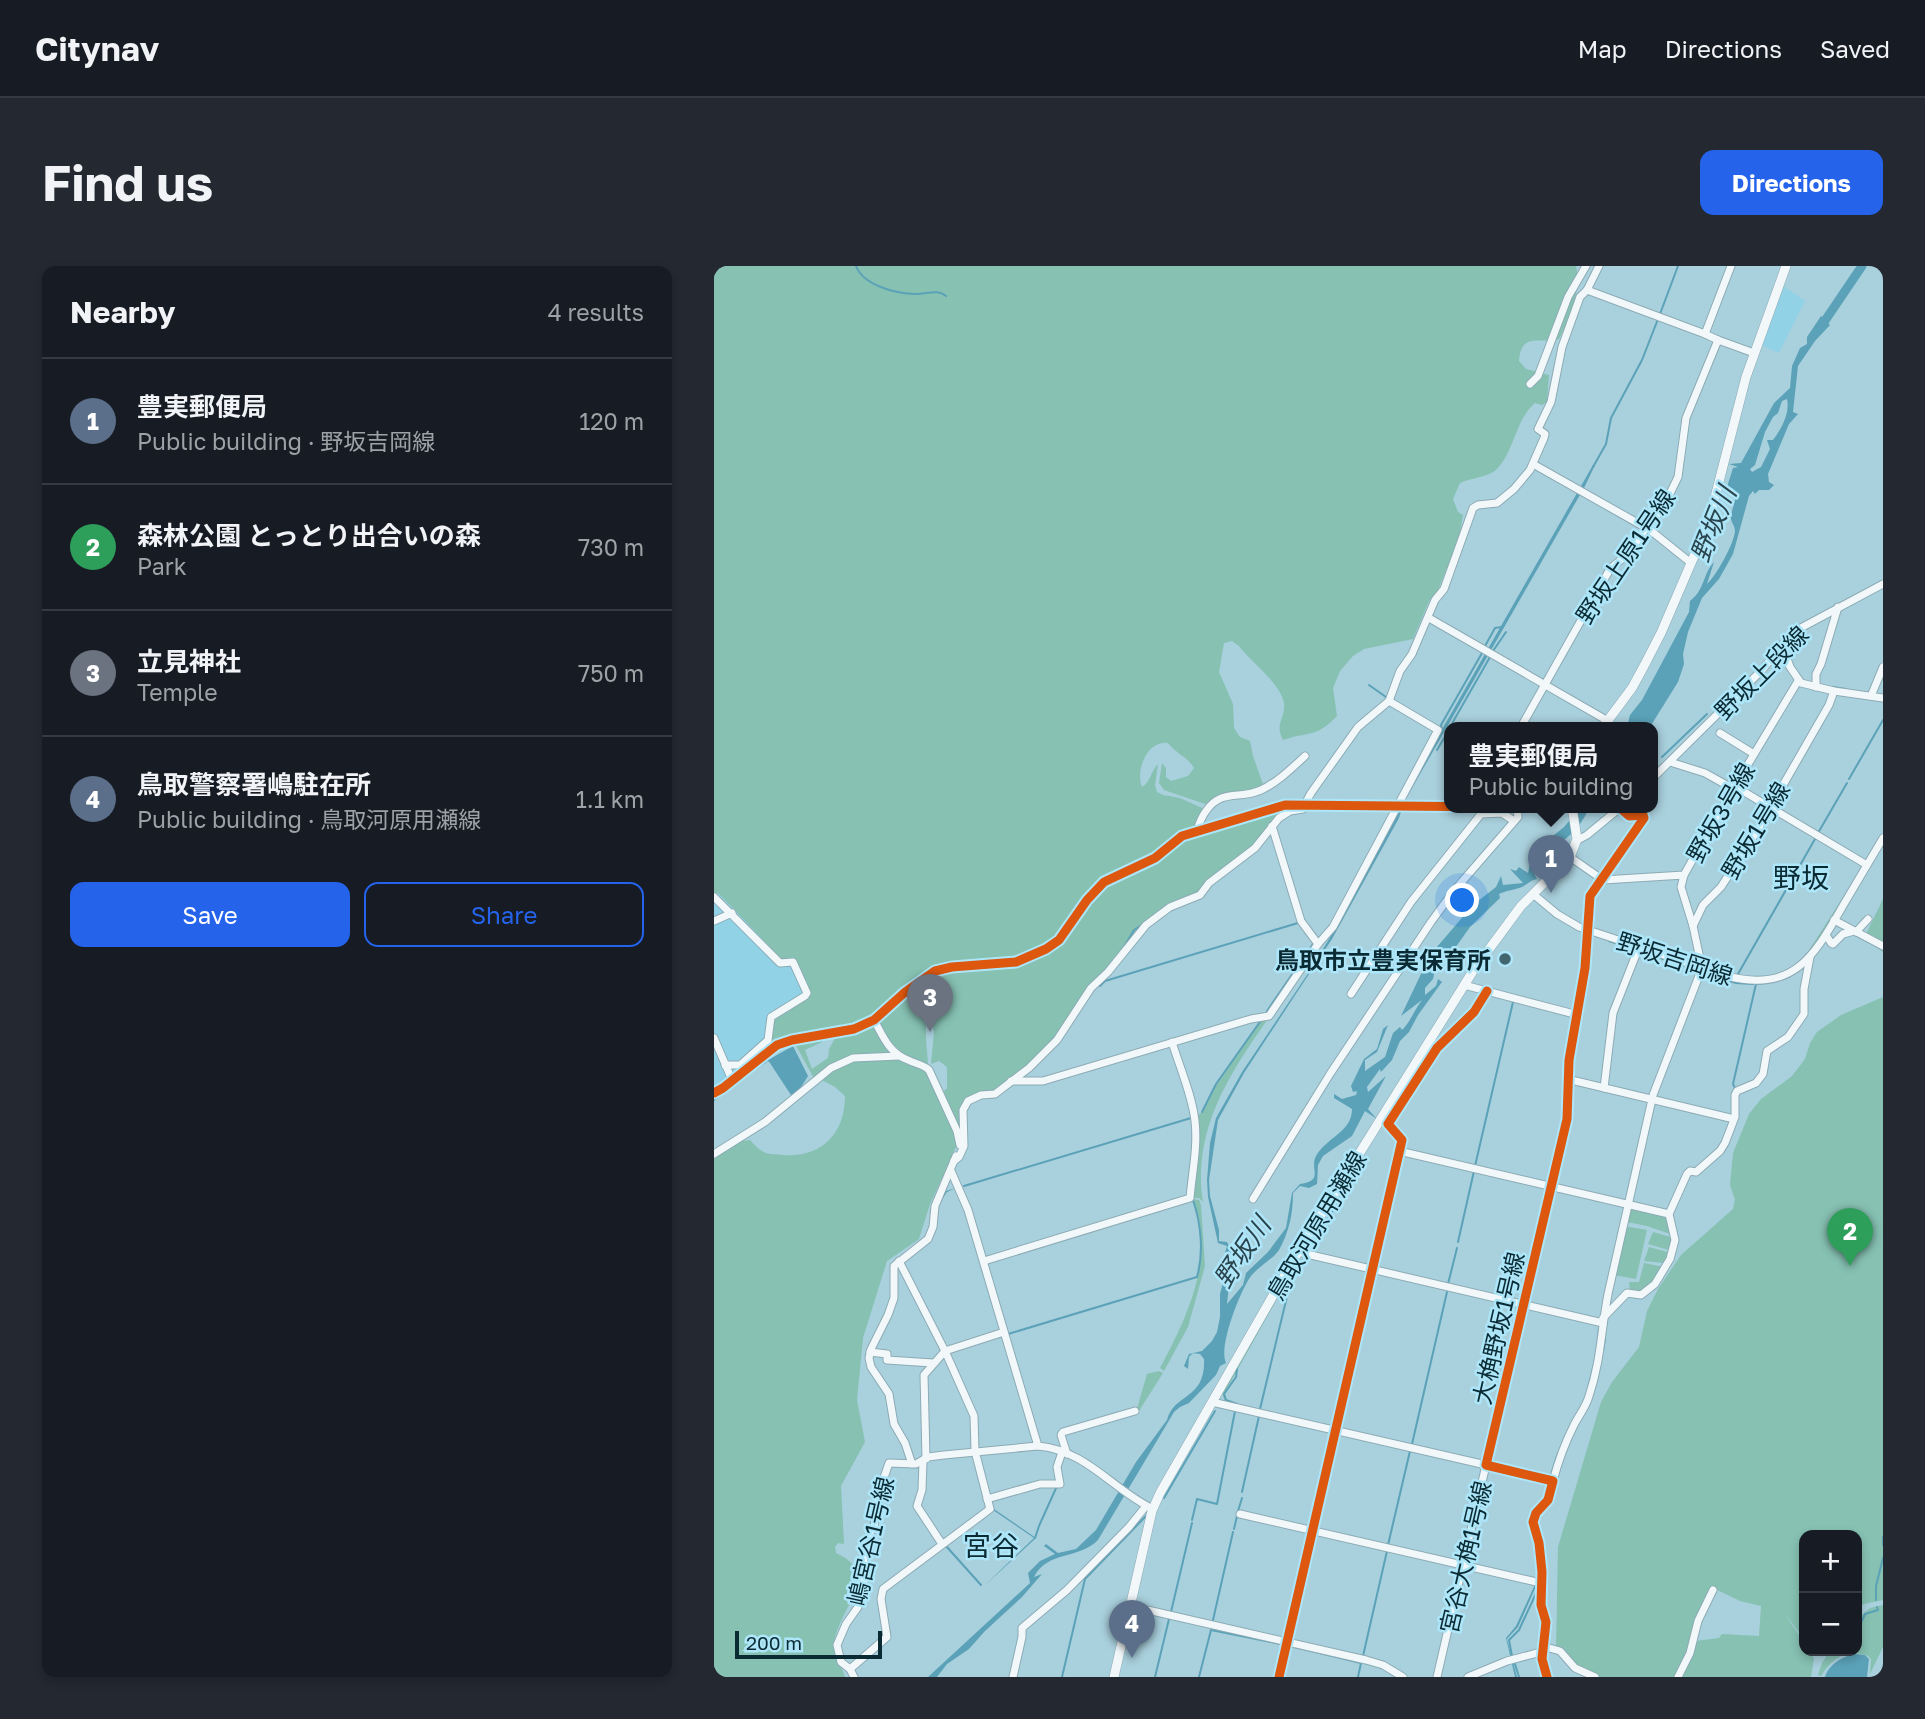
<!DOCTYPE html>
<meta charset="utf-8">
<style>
body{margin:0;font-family:"Golos Text","Noto Sans JP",sans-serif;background:#242831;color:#f1f3f6}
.controls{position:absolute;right:21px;bottom:21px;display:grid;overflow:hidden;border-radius:14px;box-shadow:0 4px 10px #0003}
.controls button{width:63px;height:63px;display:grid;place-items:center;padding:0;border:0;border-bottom:2px solid #363941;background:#171b24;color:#f1f3f6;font:35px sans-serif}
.scale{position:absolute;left:21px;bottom:18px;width:147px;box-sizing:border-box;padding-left:7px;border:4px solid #0b2b34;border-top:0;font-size:19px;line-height:24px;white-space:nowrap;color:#0b2b34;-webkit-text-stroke:5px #ade6f9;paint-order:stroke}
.you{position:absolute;left:749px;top:635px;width:24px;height:24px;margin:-18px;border:5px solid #fff;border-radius:50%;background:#1a73e8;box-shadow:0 0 0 10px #1a73e833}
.badge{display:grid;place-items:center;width:46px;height:46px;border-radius:50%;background:#2563eb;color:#fff;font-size:23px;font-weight:700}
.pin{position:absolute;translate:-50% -58px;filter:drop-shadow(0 2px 4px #0008)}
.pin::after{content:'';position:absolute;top:37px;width:24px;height:21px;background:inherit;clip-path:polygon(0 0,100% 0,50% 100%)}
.popup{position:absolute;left:730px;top:456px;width:214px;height:91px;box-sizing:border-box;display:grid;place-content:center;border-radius:14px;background:#171b24;filter:drop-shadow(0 2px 5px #0005);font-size:23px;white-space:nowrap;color:#9ea1a6}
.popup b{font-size:26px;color:#f1f3f6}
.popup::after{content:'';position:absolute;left:50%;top:100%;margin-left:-14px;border:14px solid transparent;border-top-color:#171b24}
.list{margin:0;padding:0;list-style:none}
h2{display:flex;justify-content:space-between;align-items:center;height:91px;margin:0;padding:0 28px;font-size:30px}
h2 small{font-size:23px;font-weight:400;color:#9ea1a6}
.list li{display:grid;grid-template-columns:46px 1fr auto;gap:21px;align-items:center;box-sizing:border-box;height:126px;padding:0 28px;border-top:2px solid #363941}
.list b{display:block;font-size:26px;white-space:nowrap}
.list p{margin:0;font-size:23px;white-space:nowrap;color:#9ea1a6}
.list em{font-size:23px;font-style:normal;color:#9ea1a6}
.actions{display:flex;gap:14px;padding:21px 28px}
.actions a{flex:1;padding:16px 0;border:2px solid #2563eb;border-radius:14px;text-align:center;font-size:24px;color:#2563eb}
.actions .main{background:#2563eb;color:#fff}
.map{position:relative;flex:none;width:1169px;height:1411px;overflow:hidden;border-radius:14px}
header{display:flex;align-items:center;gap:42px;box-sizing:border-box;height:98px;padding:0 35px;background:#171b24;border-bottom:2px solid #363941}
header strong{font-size:33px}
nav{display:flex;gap:38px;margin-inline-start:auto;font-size:24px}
.intro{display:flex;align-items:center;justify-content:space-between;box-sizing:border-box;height:168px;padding:0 42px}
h1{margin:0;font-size:49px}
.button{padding:18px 32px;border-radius:14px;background:#2563eb;color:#fff;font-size:24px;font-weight:700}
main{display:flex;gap:42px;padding:0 42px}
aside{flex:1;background:#171b24;border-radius:14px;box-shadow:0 4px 10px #0003}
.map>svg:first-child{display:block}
</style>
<header>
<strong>Citynav</strong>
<nav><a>Map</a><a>Directions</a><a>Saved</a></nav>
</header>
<div class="intro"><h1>Find us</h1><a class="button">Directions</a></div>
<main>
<aside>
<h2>Nearby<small>4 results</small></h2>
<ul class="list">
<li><span class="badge" style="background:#5c6f8a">1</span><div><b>豊実郵便局</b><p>Public building · 野坂吉岡線</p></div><em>120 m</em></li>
<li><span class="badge" style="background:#2e9e5b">2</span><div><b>森林公園 とっとり出合いの森</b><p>Park</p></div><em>730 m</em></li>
<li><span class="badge" style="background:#6b7280">3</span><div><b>立見神社</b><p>Temple</p></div><em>750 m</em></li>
<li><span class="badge" style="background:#5c6f8a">4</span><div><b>鳥取警察署嶋駐在所</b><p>Public building · 鳥取河原用瀬線</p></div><em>1.1 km</em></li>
</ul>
<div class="actions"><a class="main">Save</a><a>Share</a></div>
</aside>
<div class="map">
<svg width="1169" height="1411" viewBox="0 0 1169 1411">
<rect width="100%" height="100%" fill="#a9d0dd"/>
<g fill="#92d2e6">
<polygon points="1068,19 1091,35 1065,87 1047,79"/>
<polygon points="4,626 80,691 96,729 57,775 9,818 0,823 0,627"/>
</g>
<g fill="#86c1b2">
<path d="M0,0H862C868,24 856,51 845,73C828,79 807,64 805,95L812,103L835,109L833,136L828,139L821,137C801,154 801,185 782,204C774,211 757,212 746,217L739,233L744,246L749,249L745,272L724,324L715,335L699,373L650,383L639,390L626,405L619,422L623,450C602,472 596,465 569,474C560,457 572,452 570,437C567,418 537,396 525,380L518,375L510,377L505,406L519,438L520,462L526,471L536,475L539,490L550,521L491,538L450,524L445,517L448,497L452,502V511L457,515L474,510L480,502C474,491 461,487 454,477C433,474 421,505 428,521C436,517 437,505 444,498L441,519L443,526L449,529L466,532L488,542C489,549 486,549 482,556C465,588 416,594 388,615C372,626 357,654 344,670L327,681L298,694L224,700L201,714L147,758L63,774L27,802L56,775L60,751L96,729L80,691L68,693L4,627H0Z"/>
<path d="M573,541L581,542L485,629L427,662L342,773L318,795L284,824L252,835L247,884L228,827L233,822V801L225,795L217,798L220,766L218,758L213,756C210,765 214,788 214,800L180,784L164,756L166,752L204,718L229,704L282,701L335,684L386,622L469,573Z"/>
<polygon points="1149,600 1101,680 1090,692"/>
<polygon points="1169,633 1169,686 1155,676 1152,668"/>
<polygon points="1169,731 1169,1334 1150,1338 1143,1344 1143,1269 1090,1269 1090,1364 1087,1363 1090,1373 1070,1347 1090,1376 1090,1385 1096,1385 1100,1393 1097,1411 966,1411 981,1375 1005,1372 1008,1368 1045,1370 1047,1340 1026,1335 999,1322 963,1411 882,1411 864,1402 842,1382 844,1281 887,1136 898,1116 925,1081 933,1045 944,1023 967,989 1019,943 1021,934 1016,919 1019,887 1035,848 1047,833 1078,810 1091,793 1096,777 1103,766 1127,749"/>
<path d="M556,750C516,807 478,863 489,936L485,932H478L482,850L489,846L502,819L549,752Z"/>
<polygon points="153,760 159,760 182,790 139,792 101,814 80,776 102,771 110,772 108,776 91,784 98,803 114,792 115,783 124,767"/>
<path d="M182,791L211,803L238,862L243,879L216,938L205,973L173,995L149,1072L143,1134L151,1176L127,1220L130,1278L124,1277L121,1281L122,1287C171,1308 120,1347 120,1381C120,1393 128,1400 131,1411H0V889L21,876L36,874C40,878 44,883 48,885C53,889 62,888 69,889C107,892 131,868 131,830L121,821L106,813L133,796Z"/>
<path d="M479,933L485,934L487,939L491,1000L474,1061L450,1105L446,1102C473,1051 502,993 479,933Z"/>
<polygon points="915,941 952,948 959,969 933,960 913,956"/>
<polygon points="915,961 933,964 922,1013 900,1009 910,963"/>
<polygon points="939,966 960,972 958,985 934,978"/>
<polygon points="935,981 957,987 950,997 930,995"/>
<polygon points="590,993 575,1017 572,1017 510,1128 512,1134 524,1140 511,1137 508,1126 585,994"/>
<polygon points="930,997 950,1001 941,1016 927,1028 916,1026 915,1016 925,1016"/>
<polygon points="445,1105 449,1107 425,1145 422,1146 433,1108"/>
<path d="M1169,1339V1381L1156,1408L1157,1393L1154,1390C1133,1382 1118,1392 1107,1410L1104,1409L1108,1397L1116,1385H1143L1144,1352L1156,1342Z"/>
</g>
<g fill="#5ba2b8" fill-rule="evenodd">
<path d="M1107,50L1116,59L1101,75L1084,100L1079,146L1084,148L1075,158L1054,208L1055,216L1060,219L1055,224H1045L1041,228L1039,225L1035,230L1019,288L1005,313L988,332L974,366L969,388L970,398L964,416L936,461H913L916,449L928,434L975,346L976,335C991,324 989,307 1000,296L993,318C1002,310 1020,278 1021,265C1021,259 1016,256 1017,250C1018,243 1021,236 1022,228L1018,222L1013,221L1019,202L1024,201L1015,198L1027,197L1060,137L1076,122L1078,100L1086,82L1093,78V71ZM1073,133C1076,147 1068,162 1059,174H1053L1056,183L1047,201L1038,206L1036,203L1041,199L1051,166L1059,151L1064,147L1068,135Z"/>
<path d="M879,199H881L871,220L690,536L685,552L618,673L530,807L504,854L495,914L496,930L505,964V975L513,976L516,982L513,989L523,974L518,991L513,1038L529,1019L532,1007L554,986L572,962L578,927L586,918C611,914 595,903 602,890C613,871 638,866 638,843L620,832V828L628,833L642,829L643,825L639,826L637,820L650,793L663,783L669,763L674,759L663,786L651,794V805L671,791L679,767L686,761L688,764C695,758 701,743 708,734L687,750L716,689L759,639L782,621L787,610L789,619L809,617L796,603L802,605L805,601L814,607L817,593L833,579L835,573L850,561L867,541H876C870,552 866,560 856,569C844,580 827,590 818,604L823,613C817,614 815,617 808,621C801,624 793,624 785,628L786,632L756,661L739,685L722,700L719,713L711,722V729L722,720L724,713L728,716L704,749L695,766L686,775L678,794L667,806L666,803L653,821L654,826L672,810L654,843L663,853L651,845L638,870L609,890L604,899L603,918L595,922L586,920L579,927C579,948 575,966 565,984C558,994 545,1000 537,1010C526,1025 504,1081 512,1097L506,1100L502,1109L475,1137L466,1141L460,1146L384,1274C364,1294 334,1284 320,1311L328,1308L308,1331L271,1365L255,1383L233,1398L223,1411H214L316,1317L314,1307L326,1295L341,1288L330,1280L332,1278L344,1287L362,1283L382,1264L422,1196L453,1154C460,1127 492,1134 490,1093L486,1088L479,1087L475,1091L474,1103L470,1100L475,1088L488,1085L498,1075L503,1066L506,1051V1028L514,998L511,987L513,980L504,977L494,931L493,914L496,877L502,852L528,806L597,703L633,643L710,495Z"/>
<polygon points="79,780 94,810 84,826 77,829 54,794"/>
<polygon points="242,922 233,926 224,940 222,960 216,977 189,995 233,1081 262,1147 265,1190 280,1243 322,1272 269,1321 320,1272 279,1244 263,1190 262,1151 188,995 208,981 223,940 232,925"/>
<polygon points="884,1062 885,1081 873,1131 843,1191 831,1232 817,1250 825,1301 823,1318 804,1361 793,1373 803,1411 801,1411 792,1372 802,1360 823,1314 821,1276 815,1250 829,1232 842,1190 871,1131 882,1086"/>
<path d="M1141,1388L1151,1389L1155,1393L1153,1411H1111C1114,1399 1129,1390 1141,1388Z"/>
</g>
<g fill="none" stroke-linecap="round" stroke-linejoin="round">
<g stroke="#5ba2b8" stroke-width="2">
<path d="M142,0C149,19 180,27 200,28C212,29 223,22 232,30"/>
<polyline points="946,48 964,0"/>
<polyline points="879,201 892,178 897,152 928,94 944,53"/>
<polyline points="894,244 927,263"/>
<polyline points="771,380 781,362 787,361"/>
<polyline points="779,385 792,366"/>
<polyline points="655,419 672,431"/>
<polyline points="1118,421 1132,423"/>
<polyline points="736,461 776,391"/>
<polyline points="728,465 727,459 768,387"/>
<polyline points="723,484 736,462"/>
<polyline points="948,491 993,448"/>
<polyline points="1135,513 1169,454"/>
<polyline points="1104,567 1133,517"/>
<polyline points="895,675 920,683"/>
<polyline points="410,681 420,664 428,659"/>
<polyline points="926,685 964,698"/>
<polyline points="967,699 983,705"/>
<polyline points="994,708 1022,717 1039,718"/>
<polyline points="1024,708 1101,573"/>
<polyline points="386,720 391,715 584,657"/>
<polyline points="553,745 599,678"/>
<polyline points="37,806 54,794 56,795"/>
<polyline points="1021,822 1019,818 1042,718 1050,717"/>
<polyline points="0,834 34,809"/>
<polyline points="488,846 502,818 548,753"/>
<polyline points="761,900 799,736"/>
<polyline points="250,920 477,852"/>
<polyline points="744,976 760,905"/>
<polyline points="597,981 631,924"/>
<polyline points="734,1018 743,982"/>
<path d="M294,1068L483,1011C490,987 487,957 479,934"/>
<polyline points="889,1085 891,1073"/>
<polyline points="523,1138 512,1134 510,1128 522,1111 523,1103"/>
<polyline points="546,1143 576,1018"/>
<polyline points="698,1178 733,1026"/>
<polyline points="528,1226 545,1150"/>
<polyline points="450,1232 501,1145"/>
<polyline points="524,1245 528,1232"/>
<polyline points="478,1254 483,1233 503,1238 521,1145"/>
<polyline points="520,1263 523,1250"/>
<polyline points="1169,1271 1169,1279"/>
<polyline points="321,1272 325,1260 343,1220"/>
<polyline points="674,1279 696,1185"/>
<polyline points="232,1280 267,1319"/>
<polyline points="1162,1334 1162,1320 1169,1292"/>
<polyline points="457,1346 478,1257"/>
<polyline points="499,1354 519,1266"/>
<polyline points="1143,1366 1151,1348 1164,1344 1163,1341"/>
<polyline points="581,1381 647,1397 644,1411"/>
<polyline points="649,1390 673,1285"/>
<polyline points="798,1390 795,1374 805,1364 825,1321"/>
<polyline points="800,1395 805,1411"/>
<polyline points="348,1411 371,1313 432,1250"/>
<polyline points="441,1411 455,1353"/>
<polyline points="485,1411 497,1364 567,1378"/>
</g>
<polyline stroke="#5ba2b8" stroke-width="9" points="1106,62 1148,0"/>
<g stroke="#8cabb5" stroke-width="9">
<g id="minor">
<polyline points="873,24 991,68"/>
<polyline points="1004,74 1040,87"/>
<polyline points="816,118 824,110 854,31 872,0"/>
<polyline points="819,198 936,264 977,297"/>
<polyline points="715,352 894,455"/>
<polyline points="1068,379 1076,401 1087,417 1120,425 1169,432"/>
<polyline points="1102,421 1102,408 1107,398 1124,341"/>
<polyline points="1157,430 1169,401"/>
<polyline points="807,461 896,303 915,287 932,262 948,244 964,211 972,152 1004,74 991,68 1017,0"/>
<polyline points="1006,467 1040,488"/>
<polyline points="956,496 991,507 1016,521 1022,521 1153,599"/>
<polyline points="938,513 1048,404 1068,379 1083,364 1169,318"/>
<polyline points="591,538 597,527 644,461 675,435 686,405 698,388 721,334 730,323 759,242 764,239 783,237 800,223 816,204 830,172 831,168 824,163 837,136 848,81 866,31 873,24 885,0"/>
<polyline points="558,560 587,655 604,678"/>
<path d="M483,565C485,557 487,552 492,545C508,522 526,534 547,524C564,516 578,502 591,490"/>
<polyline points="862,575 873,569 907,541"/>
<polyline points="856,591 889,614 970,609 1006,545 1084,415"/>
<polyline points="970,609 967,621 979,660"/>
<path d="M819,628L843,648L865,661L1013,710C1081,728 1101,688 1130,638C1143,616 1156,594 1169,572"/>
<polyline points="0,631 66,697 79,696 93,727 91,730 57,751 54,774 26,799 11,799"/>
<polyline points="1120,654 1169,680"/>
<polyline points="0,655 18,647"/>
<polyline points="1142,666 1154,653"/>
<polyline points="1112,669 1117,677 1119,678 1129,668 1140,665"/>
<polyline points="750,719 864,749"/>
<polyline points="637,728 697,636 767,548 788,547 800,555"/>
<path d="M160,754C169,770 175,787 194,794C201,798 209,798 215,804L243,865L246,879"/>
<polyline points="0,772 18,814"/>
<polyline points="853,813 1016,852"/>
<polyline points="297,815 329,815 537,753 555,750 604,678 619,661 724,464 675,435"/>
<polyline points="890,822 899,747 925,681"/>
<polyline points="0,827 9,822 63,779 78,774 140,763 160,754 190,727 221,705 238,701 302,696 332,683 345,674 373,634 390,616 441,592 468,570 571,539 792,541"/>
<polyline points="685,885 955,948"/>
<polyline points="0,888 51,856 117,802 139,792 185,790"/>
<polyline points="240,895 245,891 250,880 249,844 254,835 267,829 281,828 315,802 343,774 377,722 394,706 432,659 456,641 486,629 495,617 541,582 565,552 576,545 589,543"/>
<path d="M237,905L254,944L324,1180C372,1184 399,1224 439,1243"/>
<polyline points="539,933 616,808 717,656 739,626 804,551 803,541"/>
<polyline points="584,986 889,1057"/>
<path d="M270,995L476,932C478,907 484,881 481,855C478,829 466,802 458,776"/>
<polyline points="889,1052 913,1027 927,1029 941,1018 956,993 961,974 955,948 973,908 976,905 982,906 1006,885 1011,877 1021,851 1021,829 1023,825 1042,817 1049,808 1053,785 1074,771 1090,748 1090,723 1096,691"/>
<polyline points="156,1086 173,1088 173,1094 219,1097"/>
<polyline points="498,1136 772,1199 723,1411"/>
<polyline points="353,1188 347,1169 349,1166 421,1145"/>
<polyline points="212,1193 210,1109 231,1085 290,1066"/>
<polyline points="209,1195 208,1224 203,1240 228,1278"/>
<polyline points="198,1198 191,1177 180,1158 175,1128 157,1101 155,1092 157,1083 174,1049 180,1032 180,1000 214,973 219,961 221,940 242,890"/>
<path d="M839,1215C844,1196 851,1177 860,1159C865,1149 872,1141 875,1130C887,1095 887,1064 894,1028L939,829L988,702L979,660L989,639L1007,621L1041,568L1115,439L1120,425"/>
<polyline points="273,1233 326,1218 346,1218 343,1201 348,1186"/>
<polyline points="526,1248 827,1317"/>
<polyline points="416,1340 652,1394 669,1399 689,1411"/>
<polyline points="828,1380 846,1385 861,1402 881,1411"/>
<polyline points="136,1403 173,1371 167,1333 169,1323 276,1243 261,1185 260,1150 231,1085 185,995"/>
<polyline points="140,1411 136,1403 127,1396 123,1379 132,1358 144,1341 150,1321 150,1282 156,1266 160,1262 164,1229 175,1197 202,1198 214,1191 230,1189 324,1180"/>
<polyline points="299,1411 308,1371 308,1362 353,1324 415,1261 432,1240"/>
<polyline points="565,1411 688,874 674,858 723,782 760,746 773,725"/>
<polyline points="754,1411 793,1395 827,1386"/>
<polyline points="833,1411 828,1393 832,1356 827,1339 828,1306 825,1277 819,1256 822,1247 834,1234 839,1215 772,1199 853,853 855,794 871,702 876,630 930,552 929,549 915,550 906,542"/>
<polyline points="964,1411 976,1387 984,1355 999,1324"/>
</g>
</g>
<g stroke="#8cabb5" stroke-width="10">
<g id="major">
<polyline points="889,461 918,422 930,400 947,367 990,267 999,239 1032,111 1072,0"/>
<polyline points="400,1411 438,1245 446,1227 584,986 759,705 807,640 856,591 863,573 858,541"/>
</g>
</g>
<use href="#minor" stroke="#f2f8fa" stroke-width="7"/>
<use href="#major" stroke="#f2f8fa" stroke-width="9"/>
<g stroke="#ade6f9" stroke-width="13">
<g id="cycleway">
<polyline points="0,827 9,822 63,779 78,774 140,763 160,754 190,727 221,705 238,701 302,696 332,683 345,674 373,634 390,616 441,592 468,570 571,539 792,541"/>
<polyline points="565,1411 688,874 674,858 723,782 760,746 773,725"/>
<polyline points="833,1411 828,1393 832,1356 827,1339 828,1306 825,1277 819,1256 822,1247 834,1234 839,1215 772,1199 853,853 855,794 871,702 876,630 930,552 929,549 915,550 906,542"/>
</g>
</g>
<use href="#cycleway" stroke="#dd570e" stroke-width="9"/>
</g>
<circle fill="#42656f" stroke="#ade6f9" stroke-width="2.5" cx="791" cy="693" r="7"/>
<g text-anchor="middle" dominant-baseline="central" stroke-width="5" stroke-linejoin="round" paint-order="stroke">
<g font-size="24" fill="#0b2b34" stroke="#ade6f9">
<text transform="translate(911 290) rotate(-56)">野坂上原1号線</text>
<text transform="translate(1047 406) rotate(-45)">野坂上段線</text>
<text transform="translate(1006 546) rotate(-60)">野坂3号線</text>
<text transform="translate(1041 564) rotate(-59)">野坂1号線</text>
<text transform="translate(961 692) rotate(18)">野坂吉岡線</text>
<text transform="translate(602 959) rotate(-59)">鳥取河原用瀬線</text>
<text transform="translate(784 1062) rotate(-77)">大桷野坂1号線</text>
<text transform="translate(156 1275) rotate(-77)">嶋宮谷1号線</text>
<text transform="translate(751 1291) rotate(-77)">宮谷大桷1号線</text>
</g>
<g font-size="24" font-weight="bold" fill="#0b2b34" stroke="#ade6f9" text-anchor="end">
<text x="777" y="693">鳥取市立豊実保育所</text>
</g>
<g font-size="26" font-style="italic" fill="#2a444d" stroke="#ade6f9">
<text transform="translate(999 258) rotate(-68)">野坂川</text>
<text transform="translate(528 986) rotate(-56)">野坂川</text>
</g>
<g font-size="28" fill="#0b2b34" stroke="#ade6f9">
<text x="1087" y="611">野坂</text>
<text x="277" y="1279">宮谷</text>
</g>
</g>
</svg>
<div class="controls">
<button>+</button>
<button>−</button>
</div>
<div class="scale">200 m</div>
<div class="you"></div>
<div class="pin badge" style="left:837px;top:627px;background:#5c6f8a">1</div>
<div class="popup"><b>豊実郵便局</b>Public building</div>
<div class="pin badge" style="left:1136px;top:1000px;background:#2e9e5b">2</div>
<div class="pin badge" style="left:216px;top:766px;background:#6b7280">3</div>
<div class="pin badge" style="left:418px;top:1392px;background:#5c6f8a">4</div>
</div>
</main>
